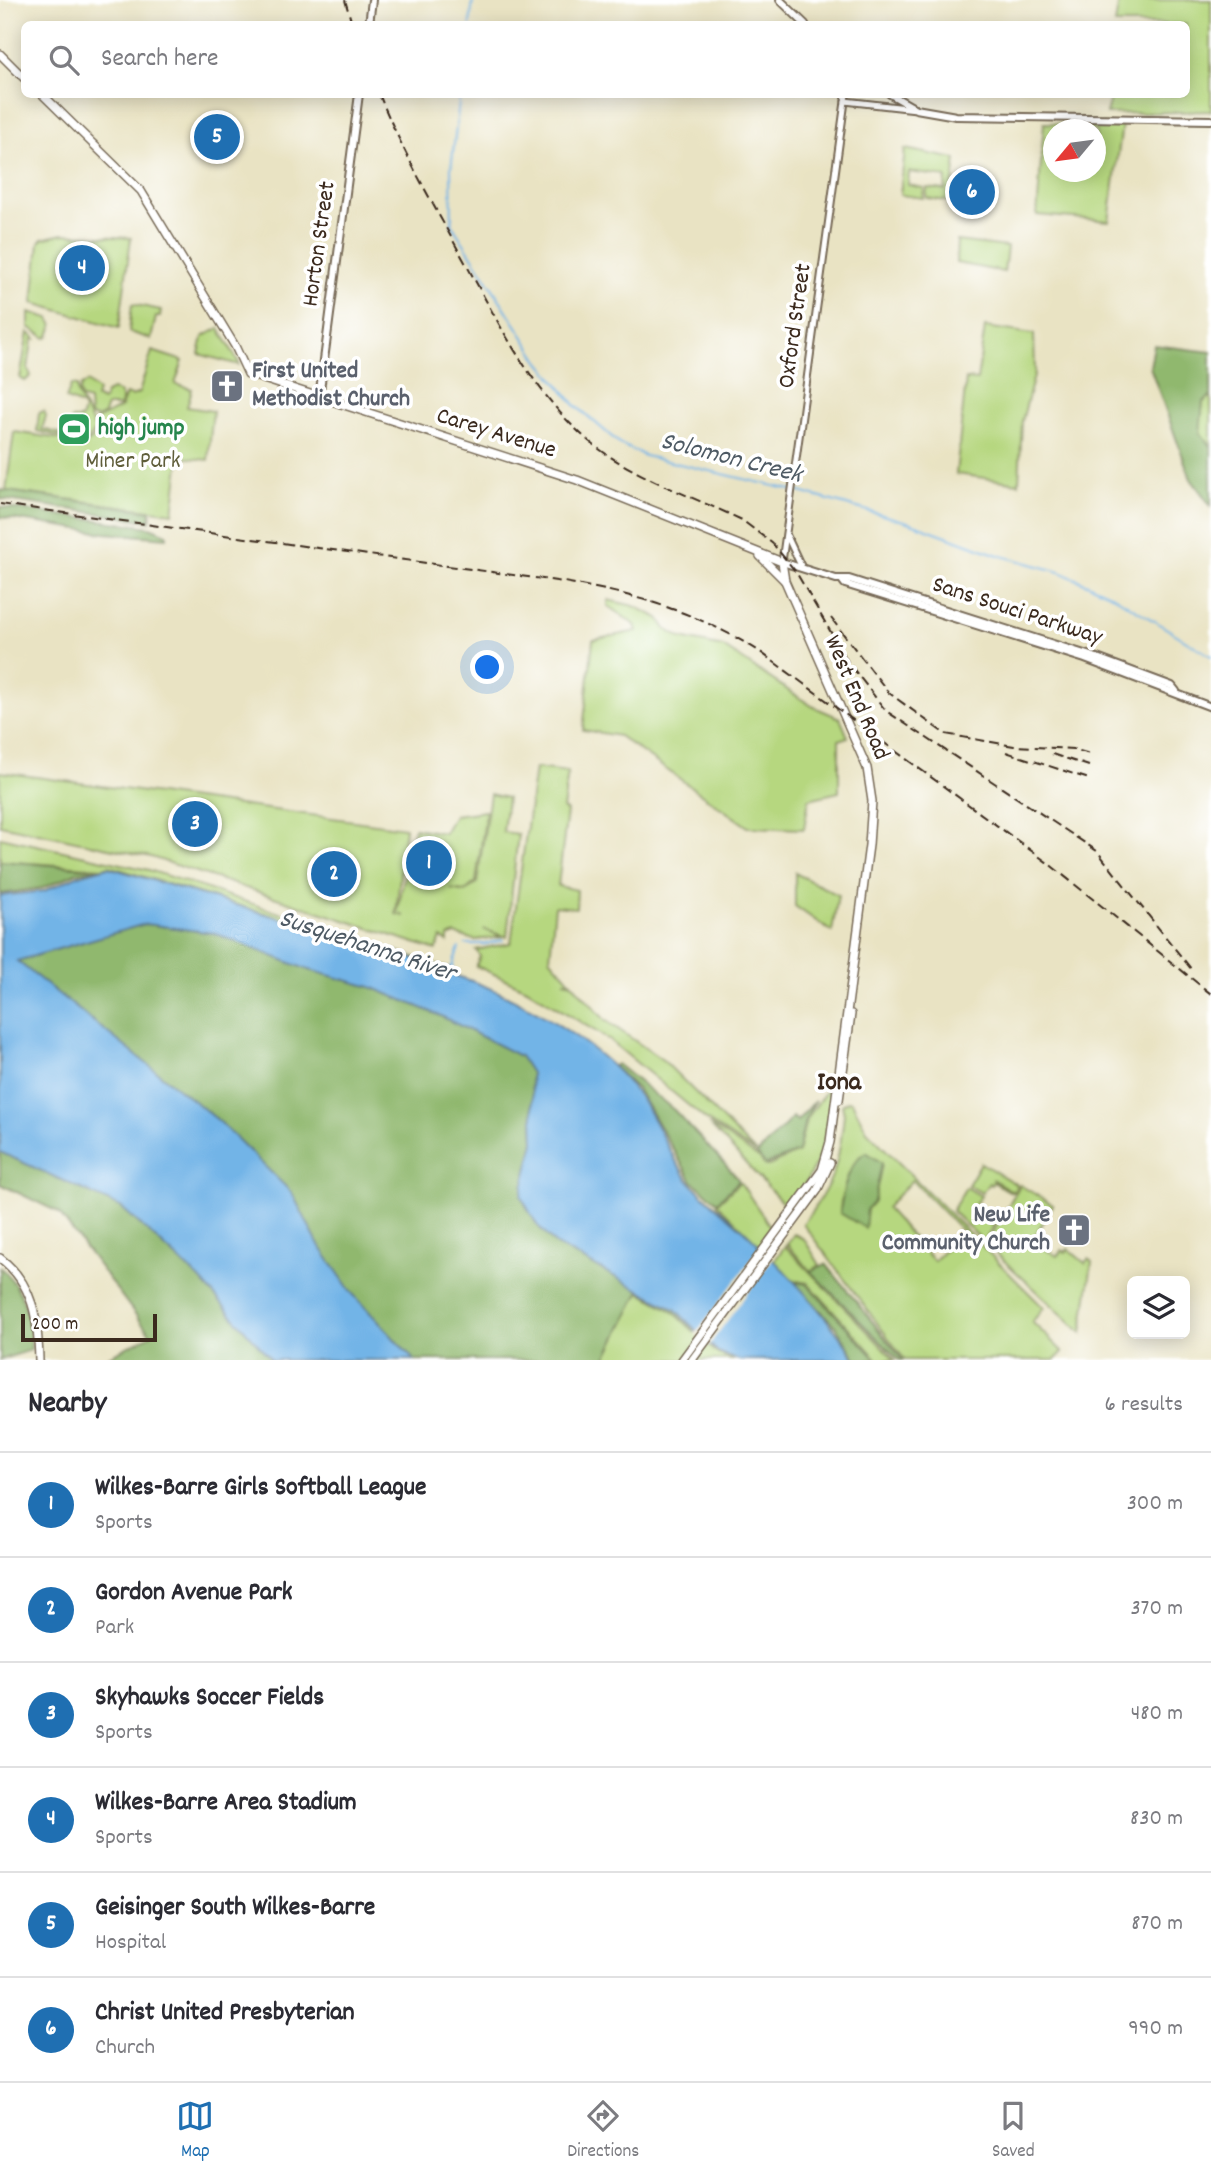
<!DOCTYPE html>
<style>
body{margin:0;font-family:Dekko,sans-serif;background:#f7f7f7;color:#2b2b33}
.controls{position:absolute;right:21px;bottom:21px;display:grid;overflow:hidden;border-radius:10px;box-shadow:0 4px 18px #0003}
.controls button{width:63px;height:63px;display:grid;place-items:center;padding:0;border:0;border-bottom:2px solid #e1e1e2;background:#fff;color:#2b2b33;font:35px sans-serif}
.compass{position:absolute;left:1043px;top:119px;width:63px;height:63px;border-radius:50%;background:#fff;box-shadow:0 4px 18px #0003;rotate:241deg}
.scale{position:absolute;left:21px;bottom:18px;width:136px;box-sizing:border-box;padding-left:7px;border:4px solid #3b2a1e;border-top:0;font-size:19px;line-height:24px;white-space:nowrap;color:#3b2a1e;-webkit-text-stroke:5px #fff;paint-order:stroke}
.you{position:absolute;left:488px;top:668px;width:24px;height:24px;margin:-18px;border:5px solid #fff;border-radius:50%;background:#1a73e8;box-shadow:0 0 0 10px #1a73e833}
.badge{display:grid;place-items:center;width:46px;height:46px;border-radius:50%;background:#1f6fb2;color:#fff;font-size:23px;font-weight:700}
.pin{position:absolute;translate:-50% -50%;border:4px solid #fff;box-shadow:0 2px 7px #0006}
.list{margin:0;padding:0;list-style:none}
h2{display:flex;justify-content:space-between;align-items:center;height:91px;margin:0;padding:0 28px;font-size:30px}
h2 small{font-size:23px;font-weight:400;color:#7c7c81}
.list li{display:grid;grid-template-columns:46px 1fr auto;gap:21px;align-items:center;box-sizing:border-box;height:105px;padding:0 28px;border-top:2px solid #e1e1e2}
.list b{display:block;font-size:26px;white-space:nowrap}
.list p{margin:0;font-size:23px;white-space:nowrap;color:#7c7c81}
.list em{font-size:23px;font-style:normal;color:#7c7c81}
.icon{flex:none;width:38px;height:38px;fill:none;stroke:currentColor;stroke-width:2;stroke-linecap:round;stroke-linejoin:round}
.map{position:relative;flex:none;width:1211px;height:1360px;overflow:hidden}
.search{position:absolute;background:#fff;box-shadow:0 4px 18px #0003;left:21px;right:21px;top:21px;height:77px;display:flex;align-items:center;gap:18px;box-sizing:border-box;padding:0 24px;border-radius:10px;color:#7c7c81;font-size:26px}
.sheet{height:721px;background:#fff}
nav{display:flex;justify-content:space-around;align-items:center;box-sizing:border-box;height:98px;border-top:2px solid #e1e1e2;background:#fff;font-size:19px;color:#7c7c81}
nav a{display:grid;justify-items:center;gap:4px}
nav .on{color:#1f6fb2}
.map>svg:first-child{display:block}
</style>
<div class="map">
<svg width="1211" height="1360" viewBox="0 0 1211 1360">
<rect width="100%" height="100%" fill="#fff"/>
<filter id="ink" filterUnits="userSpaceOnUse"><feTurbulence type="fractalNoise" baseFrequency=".0143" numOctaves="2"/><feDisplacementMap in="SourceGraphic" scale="14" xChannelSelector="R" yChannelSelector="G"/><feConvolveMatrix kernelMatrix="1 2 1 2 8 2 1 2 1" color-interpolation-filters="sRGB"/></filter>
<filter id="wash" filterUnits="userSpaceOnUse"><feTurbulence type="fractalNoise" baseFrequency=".00686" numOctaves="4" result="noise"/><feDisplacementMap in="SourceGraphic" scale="28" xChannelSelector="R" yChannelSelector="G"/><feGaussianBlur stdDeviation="1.57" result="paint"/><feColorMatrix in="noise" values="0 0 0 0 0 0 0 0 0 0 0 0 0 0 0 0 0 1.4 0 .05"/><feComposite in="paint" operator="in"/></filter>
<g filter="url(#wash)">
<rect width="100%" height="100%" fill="#e9e3c3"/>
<g fill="#b6d77f" stroke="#78804e" stroke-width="2" fill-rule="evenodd">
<polygon points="1119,0 1211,0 1211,111 1106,114 1111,95 1186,94 1186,24 1115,24"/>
<path d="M1044,123L1122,125L1109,221L1037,215ZM1054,130H1096V172H1054Z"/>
<polygon points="905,149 956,159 952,194 955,195 954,202 926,198 927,188 945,190 946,177 909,172 908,185 924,188 923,198 900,195"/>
<polygon points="62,234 131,238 119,328 33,303 39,243 42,239"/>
<polygon points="957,241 1007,247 1004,272 956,263"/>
<polygon points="132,304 161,310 160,317 156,317 151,339 129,332"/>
<polygon points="29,312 49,318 53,325 49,336 46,338 29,327"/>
<polygon points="985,327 1034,334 1035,372 1022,421 1019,483 956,474 966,379 977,380"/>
<polygon points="219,328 239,363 239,365 199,354 203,337"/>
<polygon points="28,332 36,339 32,340 28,369 31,376 25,381 20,378"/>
<path d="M152,351L183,361L175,384L192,389L187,407L213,411L208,460L180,457L173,513L6,491L14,432L87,443C99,436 95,431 95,421L121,407L126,394L132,396L139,393Z"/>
<polygon points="87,382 98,391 96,398 103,401 106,393 112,390 119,392 122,399 120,406 107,406 104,414 97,418 90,416 89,401 82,399 79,393 81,386"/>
<polygon points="71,385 77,386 77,393 96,430 87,441 78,440 82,436 79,433 71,439 37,431 39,413 44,411 46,416 42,429 62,434 68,430 72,419 81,419 84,410 82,405 66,399"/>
<polygon points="1211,396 1211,446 1199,432 1203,402"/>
<polygon points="608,600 634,606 659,618 666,629 681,638 723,647 812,706 840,718 848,737 839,740 839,792 809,799 804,829 748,827 619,736 583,730 593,640 637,631 635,625 608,606"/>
<polygon points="535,768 568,772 563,809 567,811 558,886 577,890 576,908 555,906 550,958 570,981 564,981 572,983 605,1020 664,1061 757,1154 705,1119 608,1039 527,989 476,966 480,956 476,950 511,943"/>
<polygon points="0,772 405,828 396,914 405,916 397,914 414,828 444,833 454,815 486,811 476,882 465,891 450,889 465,892 477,883 490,794 507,798 503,832 518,834 507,937 483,929 503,937 475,940 455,934 448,937 448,942 441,938 436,950 151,857 0,825"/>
<polygon points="0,837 149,870 448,968 445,973 436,965 410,957 109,866 103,868 0,861"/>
<polygon points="795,873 838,895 832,932 795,906"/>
<path d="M831,1084C832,1136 818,1168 788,1209L709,1124L760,1159L765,1166H769L798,1152L806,1120Z"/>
<path d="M848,1101L852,1102L867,1131L1044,1308L1032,1322L1063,1352L1055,1360H905L803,1224C834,1182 839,1166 844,1114L842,1105ZM860,1156L882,1163L874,1200L867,1209L840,1213L841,1201ZM912,1180L963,1232L934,1261L886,1208Z"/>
<polygon points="981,1163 1017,1185 1014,1192 992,1179 1013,1193 993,1182 991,1185 989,1183 982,1193 968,1185"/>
<polygon points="740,1182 772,1229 760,1246 717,1204"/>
<polygon points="1020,1185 1053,1205 1032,1241 1057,1256 1062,1250 1066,1252 1068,1249 1085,1263 1088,1259 1092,1262 1082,1333 986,1244"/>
<polygon points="966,1187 981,1196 975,1204 976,1211 995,1223 972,1210 994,1225 984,1242 952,1211"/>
<polygon points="794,1234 804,1239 820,1265 810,1271 787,1244"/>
<polygon points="785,1246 895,1360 878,1360 808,1283 793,1280 774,1261"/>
<polygon points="639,1292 674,1312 718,1354 734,1360 605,1360"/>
</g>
<g fill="#90b86e" stroke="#667146" stroke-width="2">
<polygon points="1154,345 1211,352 1211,396 1203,402 1200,433 1211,446 1211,506 1191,479 1150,367"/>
<polygon points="0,490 151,511 150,521 0,499"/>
<polygon points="0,507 150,527 167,534 167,538 104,533 0,517"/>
<polygon points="0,861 100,869 78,872 43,888 0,894"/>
<polygon points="145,924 214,933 306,969 371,987 441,1016 520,1056 531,1073 534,1142 521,1196 537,1225 556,1245 675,1309 718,1352 739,1360 718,1354 674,1312 639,1292 605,1360 414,1360 352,1294 317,1242 292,1193 219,1121 17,961"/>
<polygon points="617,1064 674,1110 736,1176 739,1181 717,1202 692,1181 637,1089 613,1066"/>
<polygon points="815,1101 805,1120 798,1152 765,1165 757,1154 793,1117 797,1121"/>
<polygon points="0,1152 121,1207 200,1279 272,1360 114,1360 109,1356 151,1335 58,1212 0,1184"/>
<path d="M866,1152L882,1163L874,1201L867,1209L865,1228L840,1213C842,1194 848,1162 866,1152Z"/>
<polygon points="826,1264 903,1360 899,1360 810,1271"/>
<path d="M0,1267C25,1290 31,1318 31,1350L0,1360Z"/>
<polygon points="794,1282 807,1284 877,1360 857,1360 836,1327"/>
</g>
<path fill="#72b4e7" stroke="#566f82" stroke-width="2" d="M108,867L377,947L436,966L445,973L449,968L455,970L454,975C513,993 597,1041 635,1091C657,1118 668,1155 690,1182C707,1201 731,1218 749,1235C788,1273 827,1315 856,1360H739L718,1352L675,1309L556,1245L537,1225L521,1196L534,1142L531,1073L520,1056L441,1016L371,987L306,969L214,933L145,924L17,961L219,1121L292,1193L317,1242L352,1293L414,1360H272L200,1279L121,1207L0,1152V896L44,891L79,875Z"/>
<polygon fill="#e9e3c3" points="763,1244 774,1257 708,1347 695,1334"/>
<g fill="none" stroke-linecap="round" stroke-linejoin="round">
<g stroke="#72b4e7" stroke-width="2">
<polyline points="470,24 473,0"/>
<polyline points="460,94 451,169 452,225 539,361 575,405 620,444 645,456 800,492 911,523 998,555 1060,572 1112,595 1211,656"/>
<polyline points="466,944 485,944 503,940"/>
<polyline points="451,969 459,948"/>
</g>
</g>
</g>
<g filter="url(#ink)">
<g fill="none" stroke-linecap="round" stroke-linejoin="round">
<g stroke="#786b58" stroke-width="9">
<g id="tertiary">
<polyline points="845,101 916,109"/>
<polyline points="787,536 802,568"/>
<polyline points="782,562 846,94"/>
</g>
</g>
<g stroke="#786b58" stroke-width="10">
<g id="secondary">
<polyline points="780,0 805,24"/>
<polyline points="369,24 372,0"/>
<polyline points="890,94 916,109 956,116 1211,120"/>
<polyline points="319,398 359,94"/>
<polyline points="782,562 836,579 849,579 1097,658 1172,686 1176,691"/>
<polyline points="842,580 845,584 1085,659 1211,707"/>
</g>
</g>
<g stroke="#786b58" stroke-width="10">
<g id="primary">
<polyline points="0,54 24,78"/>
<polyline points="42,94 141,191 235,346 248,374 577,480 782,562 785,581 867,768 872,801 869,845 830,1142 822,1170 682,1360"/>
<polyline points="760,556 784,580"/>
<polyline points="839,1100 851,1014"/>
<path d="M0,1258C34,1284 38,1320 39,1360"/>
<polyline points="692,1360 817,1191 830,1163"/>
</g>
</g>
<use href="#tertiary" stroke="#fff" stroke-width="5"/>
<use href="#secondary" stroke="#fff" stroke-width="6"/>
<use href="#primary" stroke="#fff" stroke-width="7"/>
<g stroke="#3b2a1e" stroke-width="2" stroke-dasharray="10 5" stroke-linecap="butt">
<polyline points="345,0 352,24"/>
<path d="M379,94C400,146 429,197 456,246C495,315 532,396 595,446C637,478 694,497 742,520L773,544L796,572L848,662L886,711L1097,851L1192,970"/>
<path d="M0,504L564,582C638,595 694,611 759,651L1048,863L1211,994"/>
<polyline points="831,618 889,693 945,734 1014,746 1073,749 1090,754"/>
<polyline points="1006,752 1089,779"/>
<polyline points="1052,754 1089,766"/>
</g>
</g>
</g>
<defs>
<g id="church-square" transform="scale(1.75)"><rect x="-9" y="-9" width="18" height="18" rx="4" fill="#6b7280" stroke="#fff"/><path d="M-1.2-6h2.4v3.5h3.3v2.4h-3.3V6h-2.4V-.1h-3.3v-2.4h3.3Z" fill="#fff"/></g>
<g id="stadium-square" transform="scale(1.75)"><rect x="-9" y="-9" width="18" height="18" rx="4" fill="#2e9e5b" stroke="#fff"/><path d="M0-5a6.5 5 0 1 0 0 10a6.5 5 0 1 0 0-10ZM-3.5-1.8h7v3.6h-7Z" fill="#fff"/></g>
</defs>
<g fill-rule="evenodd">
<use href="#church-square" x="227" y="386"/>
<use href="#stadium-square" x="74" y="429"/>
<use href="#church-square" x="1074" y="1230"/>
</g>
<g text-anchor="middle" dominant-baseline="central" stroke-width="7" stroke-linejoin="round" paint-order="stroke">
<g font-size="24" fill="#3b2a1e" stroke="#fff">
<text transform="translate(320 244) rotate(-82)">Horton Street</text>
<text transform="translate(796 326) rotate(-82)">Oxford Street</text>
<text transform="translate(496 434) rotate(17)">Carey Avenue</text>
<text transform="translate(1017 612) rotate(18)">Sans Souci Parkway</text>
<text transform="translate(856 698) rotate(67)">West End Road</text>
</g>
<g font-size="24" font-weight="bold" fill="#5b616d" stroke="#fff" text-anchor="start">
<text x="252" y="372">First United<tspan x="252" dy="28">Methodist Church</tspan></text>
<text x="1050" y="1216" text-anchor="end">New Life<tspan x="1050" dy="28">Community Church</tspan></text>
</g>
<g font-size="24" font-weight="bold" fill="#27864d" stroke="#fff" text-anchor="start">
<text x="98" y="429">high jump</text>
</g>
<g font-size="24" fill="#605e3b" stroke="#fff">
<text x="133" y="462">Miner Park</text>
</g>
<g font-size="26" font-style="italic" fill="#4e5a64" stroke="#fff">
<text transform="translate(731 459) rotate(14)">Solomon Creek</text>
<text transform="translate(367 947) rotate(18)">Susquehanna River</text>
</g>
<g font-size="26" font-weight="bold" fill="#3b2a1e" stroke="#fff">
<text x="839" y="1083">Iona</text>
</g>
</g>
</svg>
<div class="controls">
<button><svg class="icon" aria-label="layers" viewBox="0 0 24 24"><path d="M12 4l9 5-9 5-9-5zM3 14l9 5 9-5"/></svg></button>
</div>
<svg class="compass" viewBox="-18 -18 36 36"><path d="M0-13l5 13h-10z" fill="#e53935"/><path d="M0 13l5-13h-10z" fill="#7c7c81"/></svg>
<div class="scale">200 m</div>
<div class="you"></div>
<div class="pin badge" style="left:429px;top:863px">1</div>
<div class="pin badge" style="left:334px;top:874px">2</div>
<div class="pin badge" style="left:195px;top:824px">3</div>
<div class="pin badge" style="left:82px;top:268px">4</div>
<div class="pin badge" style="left:217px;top:137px">5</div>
<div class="pin badge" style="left:972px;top:192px">6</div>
<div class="search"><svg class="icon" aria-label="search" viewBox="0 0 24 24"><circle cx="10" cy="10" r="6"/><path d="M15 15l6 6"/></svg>Search here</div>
</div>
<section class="sheet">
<h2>Nearby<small>6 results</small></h2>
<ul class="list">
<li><span class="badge">1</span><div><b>Wilkes-Barre Girls Softball League</b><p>Sports</p></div><em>300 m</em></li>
<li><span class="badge">2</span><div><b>Gordon Avenue Park</b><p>Park</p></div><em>370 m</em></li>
<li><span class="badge">3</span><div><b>Skyhawks Soccer Fields</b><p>Sports</p></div><em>480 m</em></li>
<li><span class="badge">4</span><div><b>Wilkes-Barre Area Stadium</b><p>Sports</p></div><em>830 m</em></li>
<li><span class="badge">5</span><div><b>Geisinger South Wilkes-Barre</b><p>Hospital</p></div><em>870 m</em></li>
<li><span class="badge">6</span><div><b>Christ United Presbyterian</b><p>Church</p></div><em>990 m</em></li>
</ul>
</section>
<nav>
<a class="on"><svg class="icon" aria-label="map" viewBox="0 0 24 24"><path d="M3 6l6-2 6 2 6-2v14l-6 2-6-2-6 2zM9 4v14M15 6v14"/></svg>Map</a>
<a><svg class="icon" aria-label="directions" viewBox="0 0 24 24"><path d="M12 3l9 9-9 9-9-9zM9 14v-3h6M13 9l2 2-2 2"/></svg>Directions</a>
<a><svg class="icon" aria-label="saved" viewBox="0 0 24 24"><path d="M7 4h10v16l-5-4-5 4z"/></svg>Saved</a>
</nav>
